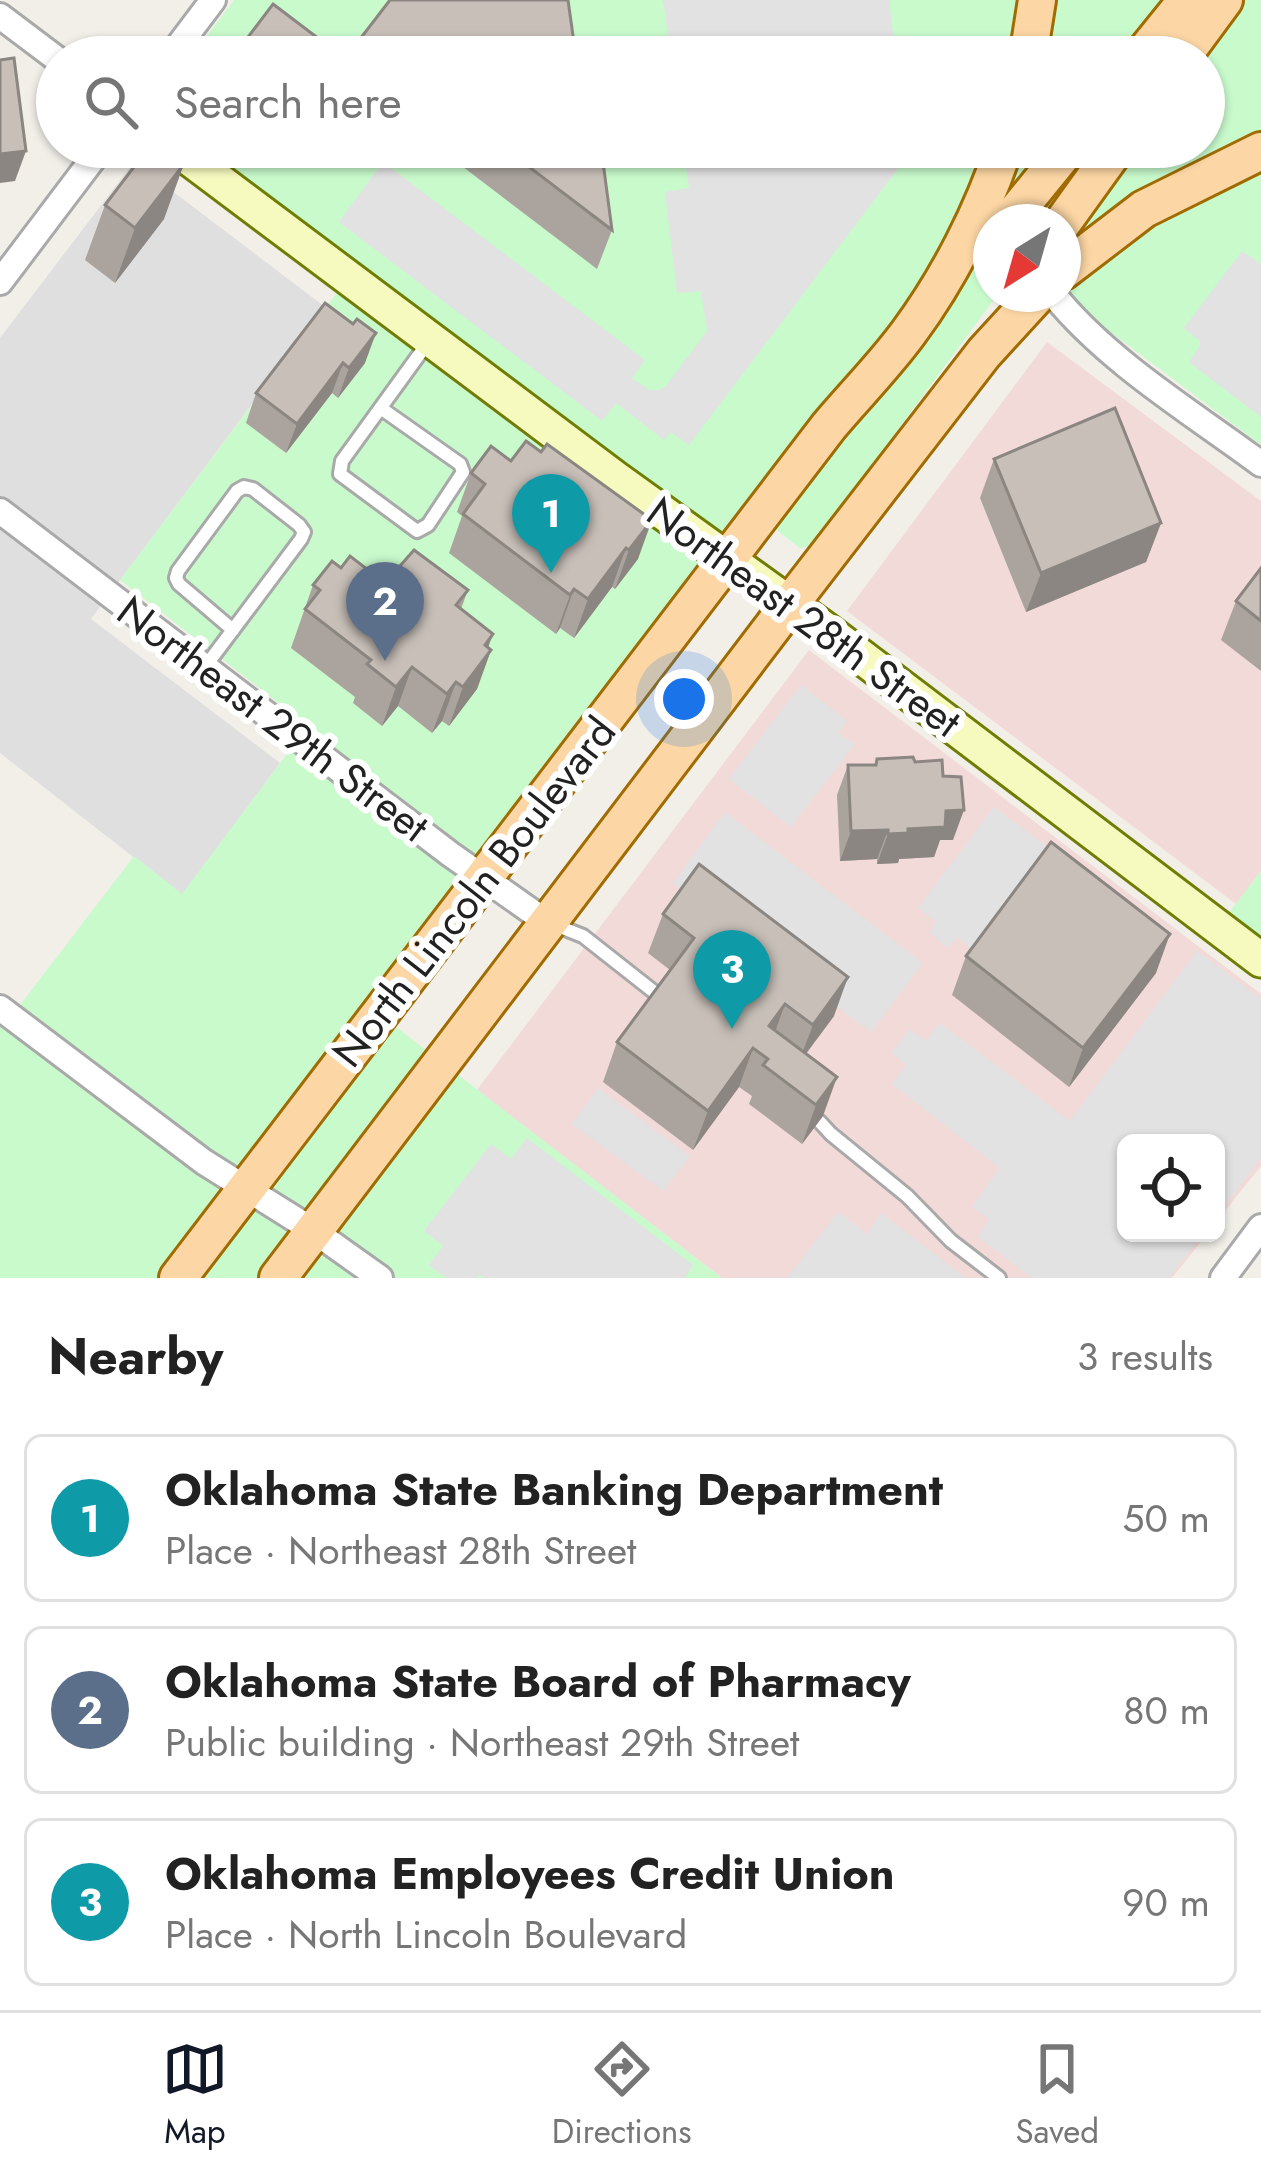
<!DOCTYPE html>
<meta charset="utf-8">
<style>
body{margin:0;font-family:Jost,sans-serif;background:#f6f6f6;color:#222}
.controls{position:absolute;right:36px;bottom:36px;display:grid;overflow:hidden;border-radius:18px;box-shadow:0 3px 9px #0004}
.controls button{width:108px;height:108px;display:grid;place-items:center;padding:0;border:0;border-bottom:3px solid #e0e0e0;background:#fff;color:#222;font:60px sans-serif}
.compass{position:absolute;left:973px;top:204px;width:108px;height:108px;border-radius:50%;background:#fff;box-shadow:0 3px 9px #0004;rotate:217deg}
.you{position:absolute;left:684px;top:699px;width:42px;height:42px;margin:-30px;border:9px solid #fff;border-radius:50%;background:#1a73e8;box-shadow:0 0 0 18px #1a73e833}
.badge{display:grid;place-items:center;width:78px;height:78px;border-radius:50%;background:#111827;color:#fff;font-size:39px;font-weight:700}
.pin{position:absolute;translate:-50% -99px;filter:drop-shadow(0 3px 6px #0008)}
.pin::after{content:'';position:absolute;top:63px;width:42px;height:36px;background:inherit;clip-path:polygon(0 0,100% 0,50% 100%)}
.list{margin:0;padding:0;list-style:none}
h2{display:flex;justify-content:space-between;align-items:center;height:156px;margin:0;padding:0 48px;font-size:51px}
h2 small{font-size:39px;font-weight:400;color:#767676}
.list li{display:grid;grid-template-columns:78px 1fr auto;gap:36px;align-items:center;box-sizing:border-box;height:168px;margin:0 24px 24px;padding:0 24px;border:3px solid #e0e0e0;border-radius:18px}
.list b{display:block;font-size:45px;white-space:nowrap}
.list p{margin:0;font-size:39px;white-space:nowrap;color:#767676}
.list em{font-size:39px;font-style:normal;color:#767676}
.icon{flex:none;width:66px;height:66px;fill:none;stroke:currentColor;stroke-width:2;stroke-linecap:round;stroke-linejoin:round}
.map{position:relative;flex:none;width:1261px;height:1278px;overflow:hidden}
.search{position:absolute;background:#fff;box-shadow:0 3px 9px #0004;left:36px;right:36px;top:36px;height:132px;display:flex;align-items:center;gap:30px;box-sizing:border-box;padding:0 42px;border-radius:66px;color:#767676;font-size:45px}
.sheet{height:732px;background:#fff}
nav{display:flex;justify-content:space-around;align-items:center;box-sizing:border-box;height:168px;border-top:3px solid #e0e0e0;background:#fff;font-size:33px;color:#767676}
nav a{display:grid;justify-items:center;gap:6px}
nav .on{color:#111827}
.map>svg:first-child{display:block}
</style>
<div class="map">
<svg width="1261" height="1278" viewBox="0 0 1261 1278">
<rect width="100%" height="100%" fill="#f2efe9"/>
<polygon fill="#e0dfdf" points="134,162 325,307 91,619 280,763 182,895 0,753 0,338"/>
<g fill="#f2dad9">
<polygon points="1047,342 1261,501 1261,871 1236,904 847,611"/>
<polygon points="809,650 1261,994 1261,1166 1216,1222 1216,1143 1126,1143 1126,1233 1208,1233 1172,1278 722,1278 477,1090"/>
</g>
<g fill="#c8facc">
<polygon points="234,0 1261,0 1261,445 1060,294 1063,294 1063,222 991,222 991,294 998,294 812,546 800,548 744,505 365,1003 722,1278 0,1278 0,1025 4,1026 134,856 182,894 308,726 120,580 357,266 201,147 1204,147 1204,57 191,57"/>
<polygon points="1261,871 1261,939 1228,914"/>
</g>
<g fill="#e2e2e2">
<polygon points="663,0 889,0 896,57 671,57"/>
<polygon points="683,147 886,147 903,162 689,445 671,432 664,440 616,403 602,421 339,222 383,162 645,360 632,378 649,390 660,390 666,386 707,331 701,291 677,293 665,192 689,188"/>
<polygon points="1242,251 1261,264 1261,417 1189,362 1200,346 1200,341 1184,328"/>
<polygon points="801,685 847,721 838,733 855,744 791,827 729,779"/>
<polygon points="994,807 1052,850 973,949 957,937 948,948 930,933 936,922 918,908"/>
<polygon points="725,812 923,963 871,1032 673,883"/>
<polygon points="1197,951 1261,999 1261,1158 1216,1217 1216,1143 1126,1143 1126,1233 1204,1233 1169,1278 1032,1278 978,1237 989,1219 972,1207 1000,1168 892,1084 907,1065 892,1053 910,1029 926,1041 940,1023 1070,1121"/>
<polygon points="598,1088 690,1156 663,1191 572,1124"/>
<polygon points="527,1138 693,1265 685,1278 485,1278 480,1275 477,1278 446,1278 429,1265 443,1246 424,1231 491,1144 511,1159"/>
<polygon points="838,1212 867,1234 881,1213 966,1278 787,1278"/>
</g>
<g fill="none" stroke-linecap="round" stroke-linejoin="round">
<g stroke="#a9a9a9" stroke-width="18">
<g id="lane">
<polyline points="382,409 460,464 463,472 428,525 417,531 340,474 342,461 429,341"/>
<polyline points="205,667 301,539 304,532 299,525 253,489 244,487 237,491 178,571 176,578 179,584 233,630"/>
<polyline points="555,925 583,936 663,999"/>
<polyline points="819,1121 831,1134 907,1196 951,1241 999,1278"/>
</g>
</g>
<g stroke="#a9a9a9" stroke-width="30">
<g id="street">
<polyline points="0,16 57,59"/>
<polyline points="170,57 213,0"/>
<polyline points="0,282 102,147"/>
<path d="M1053,294C1108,362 1191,412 1261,464"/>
<polyline points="0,511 450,854 548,923"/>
<polyline points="0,1008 204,1162 314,1231 380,1278"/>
<polyline points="1223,1278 1261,1227"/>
</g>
</g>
<g stroke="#707d05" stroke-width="39">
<polyline id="secondary" points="174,147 615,478 826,630 1261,960"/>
</g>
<g stroke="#a06b00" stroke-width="42">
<g id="primary">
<polyline points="1028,57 1037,0"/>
<polyline points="1141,57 1187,0"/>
<polyline points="1182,57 1224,0"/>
<polyline points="1008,222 1069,147"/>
<polyline points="1063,222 1117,147"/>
<polyline points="1063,271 1144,209 1261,151"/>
<path d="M178,1278L829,426C855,395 885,365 909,332C949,278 983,211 1004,147"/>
<polyline points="278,1278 790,604 984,353 1038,294"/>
</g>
</g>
<use href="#lane" stroke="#fff" stroke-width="12"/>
<use href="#street" stroke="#fff" stroke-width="24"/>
<use href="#secondary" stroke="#f7fabf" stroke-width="33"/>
<use href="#primary" stroke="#fcd6a4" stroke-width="36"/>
</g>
<g fill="#aba49e">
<polygon points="360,39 576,57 353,57"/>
<polygon points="437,147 601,147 612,230 597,269"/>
<polygon points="105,205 164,219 115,283 85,260"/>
<polygon points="353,324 365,363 338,398 332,393 286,453 246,423 256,393"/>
<polygon points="526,441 638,559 615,589 612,587 574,638 560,628 556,634 449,553 462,516 457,512 471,473 511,461"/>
<polygon points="994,459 1161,523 1146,562 1026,612 980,498"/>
<polygon points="341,568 385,583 468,590 461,609 491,650 477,689 449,726 442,721 432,733 398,706 382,726 353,703 355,697 291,648 313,585"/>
<polygon points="1261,568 1261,671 1221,640 1236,601"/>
<polygon points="877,759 915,762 943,776 953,840 940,840 934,857 899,859 898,863 877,864 877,859 840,861 837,795 848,765 875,765"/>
<polygon points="663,914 834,1016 806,1054 823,1116 802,1144 749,1104 752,1096 739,1087 693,1150 603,1082 617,1042 670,970 648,953"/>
<polygon points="966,956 1156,973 1069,1087 952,995"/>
</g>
<g fill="#8b8681">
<polygon points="26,151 15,181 0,183 0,154"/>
<polygon points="184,164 164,219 115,283 135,228"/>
<polygon points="376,333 365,363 338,398 349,368"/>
<polygon points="343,363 332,393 286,453 297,424"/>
<polygon points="652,520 638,559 615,589 629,550"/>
<polygon points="1161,523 1146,562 1026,612 1041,573"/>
<polygon points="626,548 612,587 574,638 588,599"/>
<polygon points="574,589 560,628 556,634 570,595"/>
<polygon points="493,634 483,661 491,650 477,689 449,726 463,687 485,645"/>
<polygon points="412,667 398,706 382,726 396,687"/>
<polygon points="456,682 442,721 432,733 447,694"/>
<polygon points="964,810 953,840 940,840 934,857 899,859 898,863 877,864 888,834 908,829 946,811"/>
<polygon points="888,830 877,859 840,861 851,831"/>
<polygon points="1170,934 1156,973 1069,1087 1083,1048"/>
<polygon points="848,977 834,1016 798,1064 813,1025"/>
<polygon points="785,1004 771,1043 769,1026"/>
<polygon points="753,1048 739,1087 693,1150 708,1111"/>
<polygon points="837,1077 823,1116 802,1144 816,1105"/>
</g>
<g fill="#c7bfb8" stroke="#8b8681" stroke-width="3">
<polygon points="390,0 568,0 576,57 384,57 360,39"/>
<polygon points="273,4 335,51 331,57 233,57"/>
<polygon points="14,58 26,151 0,154 0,60"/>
<polygon points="149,147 162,147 184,164 135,228 105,205"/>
<polygon points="503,147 601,147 612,230"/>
<polygon points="325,303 353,324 357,319 376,333 349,368 343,363 297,424 256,393"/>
<polygon points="1115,408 1161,523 1041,573 994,459"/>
<polygon points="526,441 541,452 547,444 652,520 629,550 626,548 588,599 574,589 570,595 463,514 485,484 471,473 491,446 511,461"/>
<polygon points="414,550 468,590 456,605 493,634 485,645 491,650 463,687 456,682 447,694 412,667 396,687 367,664 371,660 305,609 320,590 313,585 332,561 341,568 350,556 385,583"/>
<polygon points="1261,568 1261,621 1236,601"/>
<polygon points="913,757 915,762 942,760 943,776 961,777 964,810 946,811 945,827 908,829 908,833 888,834 888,830 851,831 848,765 876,765 877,759"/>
<polygon points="1051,842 1170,934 1083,1048 966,956"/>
<polygon points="699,864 848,977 813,1025 785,1004 769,1026 837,1077 816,1105 763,1065 768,1059 753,1048 708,1111 617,1042 694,938 663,914"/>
</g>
<g text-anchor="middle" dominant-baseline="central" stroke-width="12" stroke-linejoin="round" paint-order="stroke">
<g font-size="42" fill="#222" stroke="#fff">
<text transform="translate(804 617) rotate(36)">Northeast 28th Street</text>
<text transform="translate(273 719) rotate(37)">Northeast 29th Street</text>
<text transform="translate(474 892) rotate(-52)">North Lincoln Boulevard</text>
</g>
</g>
</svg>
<div class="controls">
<button><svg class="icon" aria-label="locate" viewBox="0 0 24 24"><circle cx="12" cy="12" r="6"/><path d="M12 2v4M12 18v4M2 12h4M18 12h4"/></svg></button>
</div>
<svg class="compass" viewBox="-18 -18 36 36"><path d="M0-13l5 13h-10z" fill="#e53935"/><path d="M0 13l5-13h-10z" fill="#767676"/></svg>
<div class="you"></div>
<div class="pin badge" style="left:551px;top:573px;background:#0f9aa8">1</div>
<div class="pin badge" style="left:385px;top:661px;background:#5c6f8a">2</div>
<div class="pin badge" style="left:732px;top:1029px;background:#0f9aa8">3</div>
<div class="search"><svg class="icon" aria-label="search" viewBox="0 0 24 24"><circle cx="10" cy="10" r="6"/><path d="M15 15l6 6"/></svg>Search here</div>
</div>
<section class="sheet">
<h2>Nearby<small>3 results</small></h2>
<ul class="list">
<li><span class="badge" style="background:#0f9aa8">1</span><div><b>Oklahoma State Banking Department</b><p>Place · Northeast 28th Street</p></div><em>50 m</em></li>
<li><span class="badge" style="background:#5c6f8a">2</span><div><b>Oklahoma State Board of Pharmacy</b><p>Public building · Northeast 29th Street</p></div><em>80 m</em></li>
<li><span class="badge" style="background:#0f9aa8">3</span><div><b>Oklahoma Employees Credit Union</b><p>Place · North Lincoln Boulevard</p></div><em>90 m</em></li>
</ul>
</section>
<nav>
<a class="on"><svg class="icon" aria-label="map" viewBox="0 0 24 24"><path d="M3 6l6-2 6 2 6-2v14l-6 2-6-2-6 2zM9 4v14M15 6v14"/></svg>Map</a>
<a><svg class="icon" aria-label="directions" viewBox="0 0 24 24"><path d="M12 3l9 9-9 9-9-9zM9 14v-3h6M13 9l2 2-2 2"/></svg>Directions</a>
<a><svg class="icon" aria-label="saved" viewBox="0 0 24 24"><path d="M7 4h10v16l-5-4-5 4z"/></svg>Saved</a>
</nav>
